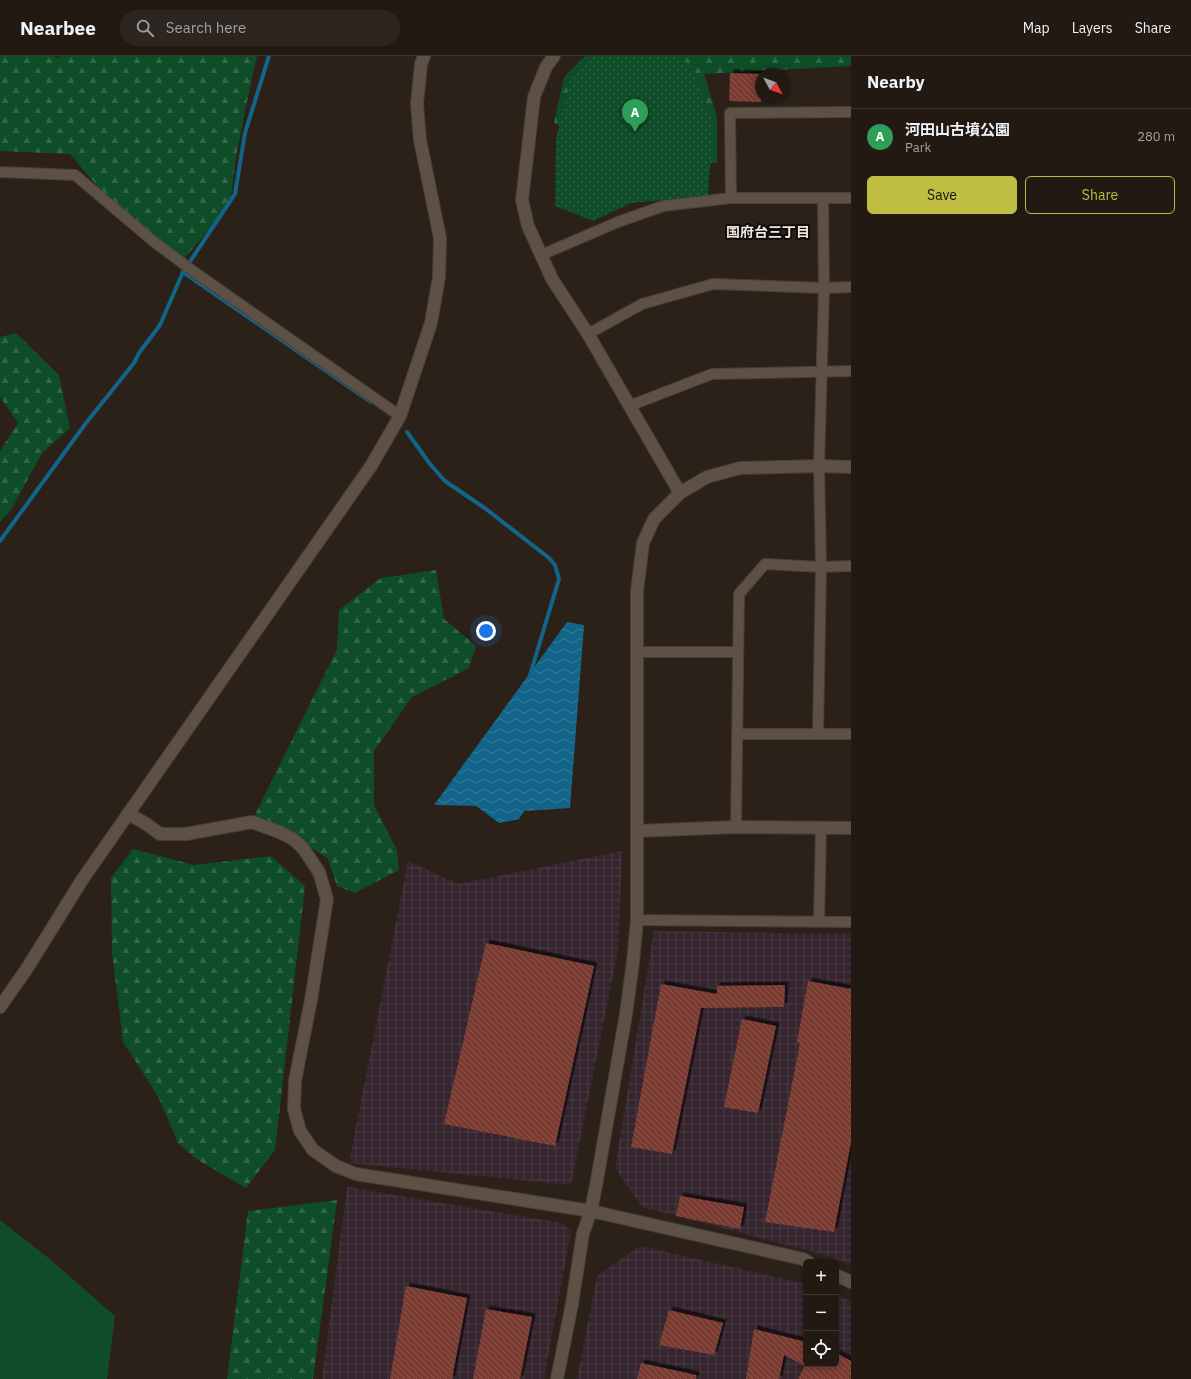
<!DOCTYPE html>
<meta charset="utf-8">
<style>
body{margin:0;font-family:"IBM Plex Sans","Noto Sans JP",sans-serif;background:#2d2620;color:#f1f3f6}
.controls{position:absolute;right:12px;bottom:12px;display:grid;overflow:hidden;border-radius:6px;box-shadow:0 2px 6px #0003}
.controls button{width:36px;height:36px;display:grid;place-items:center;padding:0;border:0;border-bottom:1px solid #3e3832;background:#211912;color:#f1f3f6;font:20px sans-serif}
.compass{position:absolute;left:755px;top:12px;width:36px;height:36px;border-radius:50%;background:#211912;box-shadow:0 2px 6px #0003;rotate:131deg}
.you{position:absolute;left:486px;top:575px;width:14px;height:14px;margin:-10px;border:3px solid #fff;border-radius:50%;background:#1a73e8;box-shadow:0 0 0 6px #1a73e833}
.badge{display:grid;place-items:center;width:26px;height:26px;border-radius:50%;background:#bfbe42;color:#fff;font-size:13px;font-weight:700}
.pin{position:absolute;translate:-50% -33px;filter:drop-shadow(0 1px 2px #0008)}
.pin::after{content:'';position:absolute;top:21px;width:14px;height:12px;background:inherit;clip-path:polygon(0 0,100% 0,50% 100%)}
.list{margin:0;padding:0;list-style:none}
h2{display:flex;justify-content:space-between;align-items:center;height:52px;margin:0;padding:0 16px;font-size:17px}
h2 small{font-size:13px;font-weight:400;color:#a2a09f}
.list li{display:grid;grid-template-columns:26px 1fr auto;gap:12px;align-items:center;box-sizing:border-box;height:56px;padding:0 16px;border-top:1px solid #3e3832}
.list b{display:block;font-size:15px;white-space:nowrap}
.list p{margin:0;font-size:13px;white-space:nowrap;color:#a2a09f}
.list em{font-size:13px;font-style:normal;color:#a2a09f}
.actions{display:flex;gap:8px;padding:12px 16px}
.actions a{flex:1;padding:9px 0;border:1px solid #bfbe42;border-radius:6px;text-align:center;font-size:14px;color:#bfbe42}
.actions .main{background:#bfbe42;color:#111}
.icon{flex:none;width:22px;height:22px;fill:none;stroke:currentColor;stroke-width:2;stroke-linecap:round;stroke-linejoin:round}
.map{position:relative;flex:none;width:851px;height:1323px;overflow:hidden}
header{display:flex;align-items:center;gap:24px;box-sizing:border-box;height:56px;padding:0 20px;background:#211912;border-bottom:1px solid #3e3832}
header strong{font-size:19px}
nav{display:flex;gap:22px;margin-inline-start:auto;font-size:14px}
.search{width:280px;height:36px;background:#2d2620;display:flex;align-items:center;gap:10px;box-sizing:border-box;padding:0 14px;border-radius:22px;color:#a2a09f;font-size:15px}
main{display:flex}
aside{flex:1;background:#211912}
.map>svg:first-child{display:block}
</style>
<header>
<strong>Nearbee</strong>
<div class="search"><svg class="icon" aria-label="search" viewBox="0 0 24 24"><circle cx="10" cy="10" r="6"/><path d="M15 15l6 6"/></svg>Search here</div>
<nav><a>Map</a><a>Layers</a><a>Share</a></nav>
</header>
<main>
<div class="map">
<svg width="851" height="1323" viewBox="0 0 851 1323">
<defs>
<pattern id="industrial-grid" width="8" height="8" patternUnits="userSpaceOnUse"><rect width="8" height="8" fill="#35252f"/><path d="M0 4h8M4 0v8" fill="none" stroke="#493a43"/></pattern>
<pattern id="forest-firs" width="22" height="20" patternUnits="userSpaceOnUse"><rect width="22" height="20" fill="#0e4d27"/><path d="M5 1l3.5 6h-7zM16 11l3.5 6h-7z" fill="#316746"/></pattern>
<pattern id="park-dots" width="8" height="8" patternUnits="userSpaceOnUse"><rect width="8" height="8" fill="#0e4d27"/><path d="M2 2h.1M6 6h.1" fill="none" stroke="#316746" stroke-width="1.8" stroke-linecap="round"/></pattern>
<pattern id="water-waves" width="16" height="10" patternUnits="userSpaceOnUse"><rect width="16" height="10" fill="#126588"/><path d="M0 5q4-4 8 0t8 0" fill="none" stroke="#357b98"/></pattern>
<pattern id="building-back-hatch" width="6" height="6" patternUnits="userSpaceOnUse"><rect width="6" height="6" fill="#7a3a30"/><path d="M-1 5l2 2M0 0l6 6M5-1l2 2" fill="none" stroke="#8d564e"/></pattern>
<filter id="shadow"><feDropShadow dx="3.5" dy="-3.5" stdDeviation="0" flood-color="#0009"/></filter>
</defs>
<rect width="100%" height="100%" fill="#2c2118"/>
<g fill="url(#industrial-grid)">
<polygon points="622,795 618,895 571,1129 349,1107 408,805 458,828"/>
<polygon points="654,875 851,878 851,1209 825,1199 642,1151 615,1112"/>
<polygon points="347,1131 561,1167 571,1175 544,1323 322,1323"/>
<polygon points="640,1190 806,1228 806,1308 836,1308 836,1238 851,1246 851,1323 577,1323 597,1220"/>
</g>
<polygon fill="#0e4d27" points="0,1164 46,1200 115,1260 107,1323 0,1323"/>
<g fill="url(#forest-firs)">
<polygon points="0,0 53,0 57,1 61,0 257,0 246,50 236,101 230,150 181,206 149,190 70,98 0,95"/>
<polygon points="585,0 851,0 851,10 704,18 717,60 717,107 649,104 577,80 554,67 564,21"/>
<polygon points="16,277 59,319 70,372 42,397 11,454 0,466 0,395 18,367 0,341 0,281"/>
<polygon points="436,514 444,563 476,590 469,612 412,641 374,695 374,749 397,794 399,814 355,837 337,830 328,803 286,774 254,761 337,593 339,554 381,522"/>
<polygon points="133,793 194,809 271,800 305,830 275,1094 246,1132 196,1103 178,1087 159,1042 123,986 112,896 111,822"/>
<polygon points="337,1144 313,1323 227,1323 248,1155"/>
</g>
<polygon fill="url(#park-dots)" points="591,0 677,0 691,10 713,69 708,140 631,147 593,165 555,150 556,83 571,23"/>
<polygon fill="url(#water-waves)" points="567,566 584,569 570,752 524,755 519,763 499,767 476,750 434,749"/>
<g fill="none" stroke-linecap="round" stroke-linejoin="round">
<g stroke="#126588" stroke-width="4">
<polyline points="183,216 371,346"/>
<polyline points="407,376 430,408 445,425 486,453 549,502 555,509 559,523 530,619"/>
<polyline points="0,485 86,367 134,307 139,297 160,269 183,216 235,138 245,77 269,0"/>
</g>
</g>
<g fill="url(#building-back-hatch)" filter="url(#shadow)">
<polygon points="730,17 761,18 761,46 729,45"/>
<polygon points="486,887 594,910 555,1090 444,1068"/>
<polygon points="808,925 851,933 851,1086 834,1176 765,1166 800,987 797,986"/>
<polygon points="661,928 717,938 717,930 785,929 784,951 701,952 672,1098 631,1091"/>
<polygon points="742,963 776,970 758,1057 724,1051"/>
<polygon points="680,1140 744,1151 740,1173 676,1160"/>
<polygon points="406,1230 467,1242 452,1323 390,1323"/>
<polygon points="486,1253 532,1261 520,1323 473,1323"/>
<polygon points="669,1254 723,1267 714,1299 659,1289"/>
<polygon points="754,1273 806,1286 806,1308 836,1308 836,1297 851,1305 851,1323 798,1323 805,1310 784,1299 779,1323 746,1323"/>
<polygon points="641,1307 696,1319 696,1323 637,1323"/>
</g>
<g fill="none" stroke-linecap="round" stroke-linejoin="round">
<g stroke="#483f39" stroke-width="12">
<g id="street">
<polyline points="0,116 75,119 153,185 197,218 400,360"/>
<polyline points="731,142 730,57 851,56"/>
<polyline points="541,199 618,166 663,150 731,142 851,142"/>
<polyline points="588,278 642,248 713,228 824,232 851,231"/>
<polyline points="629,350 712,318 851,315"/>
<polyline points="637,596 738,596"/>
<polyline points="738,678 851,678"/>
<polyline points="818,678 821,511 819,410 824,232 823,142"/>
<polyline points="736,771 739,538 765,508 821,511 851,510"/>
<polyline points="637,864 851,866"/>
<polyline points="819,865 821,772"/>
</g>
</g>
<g stroke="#483f39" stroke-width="14">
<g id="secondary">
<polyline points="554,0 546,11 534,41 522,144 528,170 552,223 588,278 680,437"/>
<polyline points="128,758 145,767 160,778 186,778 252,766 279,776 293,783 303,792 319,816 327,843 311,944 295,1025 294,1053 300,1075 313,1094 336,1110 356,1118 591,1155 803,1203 808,1206"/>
<polyline points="637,775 736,771 851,772"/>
<polyline points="0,951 26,914 82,824 371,410 400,360 431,267 439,221 440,182 420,84 417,48 421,8 424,0"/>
<polyline points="836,1219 851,1226"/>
<polyline points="557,1323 572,1248 583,1177 591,1155 597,1124 626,958 633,906 637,864 637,535 643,487 654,463 680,437 707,421 740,412 819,410 851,411"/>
</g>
</g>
<use href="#street" stroke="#5d5045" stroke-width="10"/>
<use href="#secondary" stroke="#5d5045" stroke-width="12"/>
</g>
<g text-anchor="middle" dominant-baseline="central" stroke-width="4" stroke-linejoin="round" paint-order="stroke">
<g font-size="14" font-weight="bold" fill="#eee6e0" stroke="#110c08">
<text x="768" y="176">国府台三丁目</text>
</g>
</g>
</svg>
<div class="controls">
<button>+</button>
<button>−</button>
<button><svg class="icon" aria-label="locate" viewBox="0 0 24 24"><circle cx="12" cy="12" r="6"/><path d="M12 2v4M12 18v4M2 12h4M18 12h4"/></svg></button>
</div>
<svg class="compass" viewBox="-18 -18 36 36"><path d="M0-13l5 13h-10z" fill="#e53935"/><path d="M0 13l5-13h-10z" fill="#a2a09f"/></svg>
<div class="you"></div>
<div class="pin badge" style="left:635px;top:76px;background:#2e9e5b">A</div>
</div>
<aside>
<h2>Nearby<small></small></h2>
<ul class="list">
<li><span class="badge" style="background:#2e9e5b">A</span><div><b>河田山古墳公園</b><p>Park</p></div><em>280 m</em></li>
</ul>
<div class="actions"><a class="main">Save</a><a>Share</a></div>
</aside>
</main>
